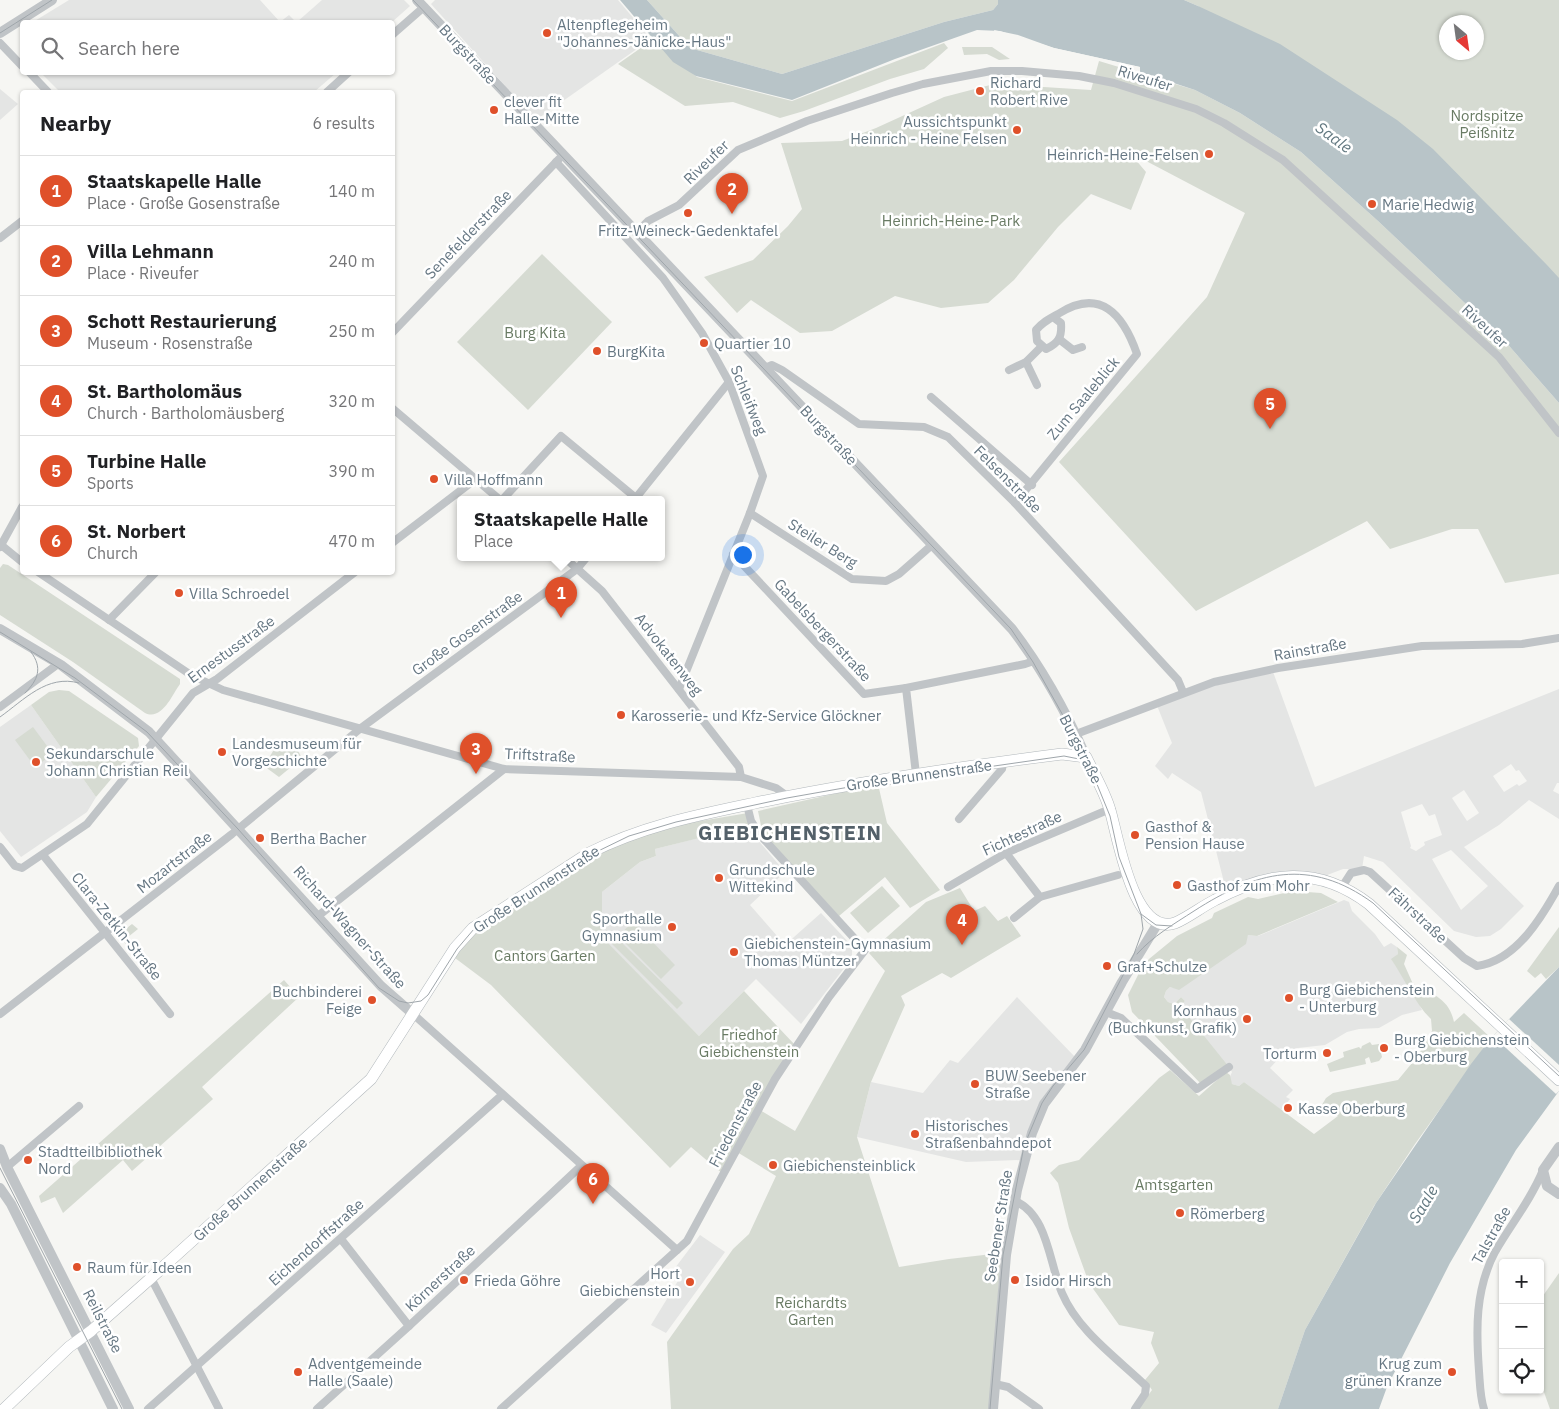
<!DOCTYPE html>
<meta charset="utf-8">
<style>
body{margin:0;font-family:"IBM Plex Sans",sans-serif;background:#f2f2f2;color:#202124}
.controls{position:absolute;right:15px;bottom:15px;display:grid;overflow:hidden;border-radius:5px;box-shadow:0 1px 4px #0004}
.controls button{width:45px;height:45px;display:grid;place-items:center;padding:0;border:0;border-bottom:1px solid #e0e0e0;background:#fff;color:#202124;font:25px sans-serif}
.compass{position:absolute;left:1439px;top:15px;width:45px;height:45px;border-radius:50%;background:#fff;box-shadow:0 1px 4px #0004;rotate:151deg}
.you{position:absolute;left:742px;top:554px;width:18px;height:18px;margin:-12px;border:4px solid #fff;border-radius:50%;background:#1a73e8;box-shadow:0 0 0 8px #1a73e833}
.badge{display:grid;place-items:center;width:32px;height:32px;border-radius:50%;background:#df502a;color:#fff;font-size:16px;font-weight:700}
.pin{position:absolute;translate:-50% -41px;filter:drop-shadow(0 1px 2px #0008)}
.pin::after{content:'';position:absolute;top:26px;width:18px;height:15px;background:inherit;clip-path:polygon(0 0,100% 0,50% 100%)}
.popup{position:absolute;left:457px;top:496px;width:208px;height:65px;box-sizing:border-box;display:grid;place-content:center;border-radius:5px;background:#fff;filter:drop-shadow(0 1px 4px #0005);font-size:16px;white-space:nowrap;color:#757577}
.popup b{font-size:19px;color:#202124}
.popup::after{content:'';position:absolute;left:50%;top:100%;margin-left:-10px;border:10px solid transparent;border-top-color:#fff}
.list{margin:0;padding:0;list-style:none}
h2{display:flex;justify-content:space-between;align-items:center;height:65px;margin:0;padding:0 20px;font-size:21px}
h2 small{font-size:16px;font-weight:400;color:#757577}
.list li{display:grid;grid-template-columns:32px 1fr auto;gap:15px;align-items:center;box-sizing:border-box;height:70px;padding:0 20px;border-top:1px solid #e0e0e0}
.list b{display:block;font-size:19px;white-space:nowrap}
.list p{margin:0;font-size:16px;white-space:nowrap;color:#757577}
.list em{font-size:16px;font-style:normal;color:#757577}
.icon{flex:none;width:28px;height:28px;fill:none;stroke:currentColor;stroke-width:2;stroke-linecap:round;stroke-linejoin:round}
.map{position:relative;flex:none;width:1559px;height:1409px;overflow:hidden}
.search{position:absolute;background:#fff;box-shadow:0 1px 4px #0004;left:20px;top:20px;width:375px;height:55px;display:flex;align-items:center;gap:12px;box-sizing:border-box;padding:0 18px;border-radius:5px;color:#757577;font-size:19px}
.panel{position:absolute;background:#fff;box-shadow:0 1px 4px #0004;left:20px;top:90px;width:375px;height:485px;border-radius:5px}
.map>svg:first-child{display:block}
</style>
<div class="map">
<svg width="1559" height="1409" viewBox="0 0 1559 1409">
<rect width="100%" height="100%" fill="#f6f6f3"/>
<g fill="#e4e5e4" fill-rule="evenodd">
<polygon points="69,0 260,0 280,22 289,15 296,22 33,22"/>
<polygon points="322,0 404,0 410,6 392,22 297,22"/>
<polygon points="435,0 618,0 651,39 536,120 431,4"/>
<polygon points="41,73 336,73 314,92 60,92"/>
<polygon points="0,89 18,104 0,120"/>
<path d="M1272,669L1315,787L1559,689V783H1557L1553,791L1559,794V819L1529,800L1499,825L1464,847L1524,906L1501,929L1490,936L1476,937L1454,931L1383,862L1364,856L1362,869H1343L1322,877L1226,890L1201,792L1172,773L1168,779L1155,766L1172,743L1156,703ZM1511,764L1516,771L1519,770L1527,781L1519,786L1517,784L1504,792L1493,776ZM1464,790L1479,813L1467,821L1452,798ZM1422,804L1429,816L1435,814L1442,835L1424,842L1425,845L1416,851L1410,848L1411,846L1401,812ZM1451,850L1488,886L1461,910L1432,859Z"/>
<polygon points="31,705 96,797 87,812 21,857 0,831 0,727"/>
<polygon points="746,826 785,872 750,905 785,945 821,913 852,946 852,958 801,1024 756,979 699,1036 602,938 602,892 640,862 656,856 655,849"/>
<polygon points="1344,900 1349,902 1352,911 1375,934 1384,947 1391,943 1397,947 1398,954 1392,960 1415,995 1422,1010 1402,1015 1379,1028 1359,1029 1347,1032 1325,1045 1298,1048 1283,1054 1270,1068 1293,1090 1286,1097 1290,1099 1281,1110 1244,1082 1239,1086 1232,1084 1229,1079 1232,1072 1179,1006 1185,1001 1181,997 1174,1004 1168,1002 1164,997 1166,991 1170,987 1175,988 1245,941 1248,935 1258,936"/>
<polygon points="1017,997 1076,1058 1052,1086 1021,1160 966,1162 857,1137 871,1082 923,1093 950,1060 958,1063"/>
<polygon points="700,1235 725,1252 666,1333 651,1325 681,1276 675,1268"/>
</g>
<g fill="#d6dbd2" fill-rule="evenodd">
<polygon points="647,0 998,0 998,4 993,10 944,22 782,74 690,48"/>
<path d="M1184,0H1559V290L1198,6ZM1446,22H1476V52H1446Z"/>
<polygon points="652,40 697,77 792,101 944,43 948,48 924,69 890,79 804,111 780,118 733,102 685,106 618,64"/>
<polygon points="992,47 1010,59 999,60 987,54 964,55 962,47"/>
<polygon points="1099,61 1195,90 1240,113 1301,152 1378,221 1504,340 1559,403 1559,574 1505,583 1478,529 1452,529 1390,549 1367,521 1196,611 1059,462 1207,297 1245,213 1129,152 1146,172 1131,210 1091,194 1058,227 1014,280 988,303 941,308 895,296 832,331 800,333 751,300 737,313 704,277 753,260 788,226 802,209 781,143 842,141 876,128 944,97 994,84 1091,90"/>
<polygon points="542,254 612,322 528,410 457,342"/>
<path d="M3,564L8,565L180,679V684C172,695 162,721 145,713L73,662L0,615V568Z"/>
<polygon points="59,690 69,691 138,738 139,746 96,797 31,705 49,692"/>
<polygon points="33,727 53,754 35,767 15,740"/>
<polygon points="278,743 297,749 302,758 279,777 264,766"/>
<polygon points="878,784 887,823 940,890 910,908 885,877 839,916 763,835 758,811"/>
<polygon points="748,813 752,825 655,849 656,856 640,862 602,892 602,937 699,1036 744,991 795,1045 723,1174 691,1147 670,1168 491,985 451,955 475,930 590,856 653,829"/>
<polygon points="882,886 900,906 868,933 850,913"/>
<polygon points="960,888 974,911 985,906 998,921 1007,916 1021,936 951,978 942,973 901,996 905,1005 871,1082 857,1137 899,1267 949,1259 1001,1253 990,1409 671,1409 667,1342 733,1249 749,1234 776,1176 737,1152 760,1110 795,1131 885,971 869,953 926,902"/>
<polygon points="1293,891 1321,893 1338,902 1257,936 1248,935 1246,944 1179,990 1170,987 1166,991 1164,997 1168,1002 1174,1004 1181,997 1185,1001 1180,1006 1229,1067 1202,1085 1132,1012 1128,995 1140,971 1149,959 1177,936 1212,918 1214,913 1248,897 1258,899"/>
<polygon points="633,922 675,965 661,979 618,936"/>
<polygon points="132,924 138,929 128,937 152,969 148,973 122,939 123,931"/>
<polygon points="1559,927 1559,967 1546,979 1541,973 1535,978 1527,971"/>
<polygon points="615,936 683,1003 677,1009 610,942"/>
<path d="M1397,947L1407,955L1404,964L1413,984C1432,994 1449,998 1454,1022L1464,1013L1491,1038L1415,1144L1374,1206L1305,1330L1278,1409H1138L1152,1390L1145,1380L1159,1363L1151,1343L1154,1332L1119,1325L1089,1283L1069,1228L1058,1183L1050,1173L1059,1165L1079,1160L1159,1078L1170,1070L1199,1096L1226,1072L1230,1075L1232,1084L1239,1086L1244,1082L1314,1134L1338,1116L1320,1108L1326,1098L1333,1093L1398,1080L1417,1057L1432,1031L1431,1019C1416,1005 1404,978 1391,959L1398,954Z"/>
<polygon points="284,980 299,997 202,1087 213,1099 132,1171 123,1160 63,1213 55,1197 41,1203 39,1196"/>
<polygon points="1370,1042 1372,1045 1379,1044 1382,1057 1379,1061 1371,1063 1369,1057 1365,1059 1366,1064 1330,1072 1327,1064 1344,1057 1343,1052 1359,1047 1361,1049 1362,1046"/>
<polygon points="1559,1273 1559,1409 1550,1409 1540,1381 1540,1300"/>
</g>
<g fill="#b8c4c8">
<polygon points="620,0 647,0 690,48 782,74 944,22 993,10 998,4 998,0 1184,0 1198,6 1280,44 1397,120 1433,149 1547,265 1559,278 1559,403 1504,340 1378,221 1301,152 1240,113 1195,90 1140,72 1140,67 1054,48 1000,31 977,30 895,59 792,100 696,76 673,62"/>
<polygon points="1559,967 1559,1091 1516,1150 1450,1263 1387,1387 1379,1409 1278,1409 1305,1330 1376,1203 1471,1064 1491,1038"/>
</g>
<g fill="#f6f6f3">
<polygon points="994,30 1018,35 1054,48 1140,67 1140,72 1105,60 1053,50 1017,38 995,33"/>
<polygon points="1509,1019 1559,1065 1559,1091 1556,1094 1493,1036"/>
</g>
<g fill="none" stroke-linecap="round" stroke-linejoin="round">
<g stroke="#b2b8bc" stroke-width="12">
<path id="secondary" d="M4,1409L69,1347L91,1331L151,1278L371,1079L455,948L473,928L589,853C642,826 698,815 755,803C857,782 960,767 1062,754L1086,757C1094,774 1105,792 1110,810C1118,836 1133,937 1175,923C1189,917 1201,907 1215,900C1268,871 1318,865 1369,904L1559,1080"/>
</g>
<g stroke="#c0c4c7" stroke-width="8">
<polyline points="392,35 424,7"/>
<polyline points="0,43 22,66"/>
<polyline points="29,72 48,92"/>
<polyline points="327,92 349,72"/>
<polyline points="556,162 663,278 702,333 729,382 763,476 750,513 679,689"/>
<polyline points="638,231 648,221 679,205 738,150 807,121 892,93 923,84 991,71 1022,71 1079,76 1114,83 1196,109 1224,123 1283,160 1499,357 1559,433"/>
<polyline points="0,238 22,221"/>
<polyline points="392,333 559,159"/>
<polyline points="1059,339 1073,350 1082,347"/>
<polyline points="1026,362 1037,385"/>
<polyline points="765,368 772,365 782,370 859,424 924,427 948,437 1015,503 1178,680 1183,692"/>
<polyline points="1009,370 1026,362 1042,346"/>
<polyline points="931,397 1032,485"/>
<polyline points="392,408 499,499"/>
<polyline points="503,499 561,436 636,498"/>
<polyline points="635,499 729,382"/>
<path d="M1015,503L1137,354C1123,314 1100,287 1058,314C1049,319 1043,322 1036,330L1037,341L1046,349C1059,343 1062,337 1061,323L1053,317"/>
<polyline points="750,513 852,579 886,581 899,574 932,545"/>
<polyline points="392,543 477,478"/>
<polyline points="0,544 22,562"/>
<polyline points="0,547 22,507"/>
<polyline points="733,554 864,694 906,688"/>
<polyline points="564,557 602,591 739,767 741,777"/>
<polyline points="38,572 191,675 223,690 504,769 741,777 776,788 787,796"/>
<polyline points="109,620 156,572"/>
<polyline points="0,707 58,664"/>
<polyline points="1076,734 1214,682 1278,668 1422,646 1522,644 1559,638"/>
<polyline points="916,774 906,688 1025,664 1034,661"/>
<polyline points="959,819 1002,769 1003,763"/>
<polyline points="0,847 15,866 22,868 87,824 193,693 217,679 355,572"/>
<polyline points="1006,853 1040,897 1118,875"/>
<polyline points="43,855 170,1014"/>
<polyline points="948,887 1006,853 1110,809"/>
<path d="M1342,887L1351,873L1364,870L1370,872L1464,958L1477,966C1516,961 1542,917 1559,886"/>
<polyline points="318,916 504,769"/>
<polyline points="1014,918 1040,897"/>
<polyline points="1106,1012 1121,1018 1197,1089 1229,1067"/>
<polyline points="0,1014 232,834 361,728 577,569 587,557"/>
<polyline points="413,1014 677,1250"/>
<polyline points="7,1167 79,1106"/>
<path d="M1015,1201C1048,1215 1049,1263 1062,1293C1078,1331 1117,1358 1146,1386L1145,1394L1135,1409"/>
<polyline points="341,1239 409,1326"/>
<polyline points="151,1278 219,1409"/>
<polyline points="995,1384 1008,1387 1039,1409"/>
<polyline points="148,1409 502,1095"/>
<polyline points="317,1409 409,1326 581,1166"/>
<polyline points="501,1409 687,1241 775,1079 829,997 865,950 760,835 751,821 747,805"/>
<path d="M1484,1409C1480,1397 1480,1384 1479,1371C1476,1330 1475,1290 1495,1252C1511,1224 1531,1200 1543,1170"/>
</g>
<g stroke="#c0c4c7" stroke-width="10">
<path d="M417,0L1012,629C1041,667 1067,714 1086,757"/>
<polyline points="0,33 52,0"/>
<polyline points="0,629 61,665 149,732 381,986 413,1014"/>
<polyline points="1559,1147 1543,1170 1547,1186 1559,1194"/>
<polyline points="0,1149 7,1167 129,1409"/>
<polyline points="0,1188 11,1204 113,1409"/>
<polyline points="993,1409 1006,1255 1017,1190 1032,1133 1044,1104 1085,1050 1122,982 1158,923"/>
</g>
<use href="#secondary" stroke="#fff" stroke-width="11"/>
<g stroke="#9fa6ab" stroke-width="1">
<polyline points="413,0 1011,629 1033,662 1074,735 1092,772 1110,816 1119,857 1141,914 1143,929 1134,954 1092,1035 1084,1050 1053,1086 1042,1103 1024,1146 1003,1255 990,1409"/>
<polyline points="0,33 52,0"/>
<polyline points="0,632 75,678 147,732 238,829 379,988 399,1001 408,1003 421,1001 428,995 457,949 474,929 590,855 629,836 676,822 787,798 855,786 1064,756 1079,759 1089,768"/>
<path d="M25,693C38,680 43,668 31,652"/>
<path d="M0,717C24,700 47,674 79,683"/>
<polyline points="1141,914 1156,925 1172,926"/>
<path d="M1137,954C1153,936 1174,924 1194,911C1256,871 1310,857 1373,903L1559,1076"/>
<polyline points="0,1168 122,1409"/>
</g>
</g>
<g fill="#df502a" stroke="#fff" stroke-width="2">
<circle cx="547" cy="33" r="5"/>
<circle cx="980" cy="91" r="5"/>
<circle cx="494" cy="110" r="5"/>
<circle cx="1017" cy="130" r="5"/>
<circle cx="1209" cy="154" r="5"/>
<circle cx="1372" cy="204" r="5"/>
<circle cx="688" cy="213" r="5"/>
<circle cx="704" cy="343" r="5"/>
<circle cx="597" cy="351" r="5"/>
<circle cx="434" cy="479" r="5"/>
<circle cx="179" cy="593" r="5"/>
<circle cx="621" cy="715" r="5"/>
<circle cx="222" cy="752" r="5"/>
<circle cx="36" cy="762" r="5"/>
<circle cx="1135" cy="835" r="5"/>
<circle cx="260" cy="838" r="5"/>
<circle cx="719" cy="878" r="5"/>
<circle cx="1177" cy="885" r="5"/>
<circle cx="672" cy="927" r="5"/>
<circle cx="734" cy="952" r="5"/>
<circle cx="1107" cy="966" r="5"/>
<circle cx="1289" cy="998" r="5"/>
<circle cx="372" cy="1000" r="5"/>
<circle cx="1247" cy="1019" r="5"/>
<circle cx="1384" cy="1048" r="5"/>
<circle cx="1327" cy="1053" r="5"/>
<circle cx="975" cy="1084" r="5"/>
<circle cx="1288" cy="1108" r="5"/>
<circle cx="915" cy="1134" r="5"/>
<circle cx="28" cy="1160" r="5"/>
<circle cx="773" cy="1165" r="5"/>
<circle cx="1180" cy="1213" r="5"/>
<circle cx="77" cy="1267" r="5"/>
<circle cx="464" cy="1280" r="5"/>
<circle cx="1015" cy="1280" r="5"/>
<circle cx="690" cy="1282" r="5"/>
<circle cx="298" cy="1372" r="5"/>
<circle cx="1452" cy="1372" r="5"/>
</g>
<g text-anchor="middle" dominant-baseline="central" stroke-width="5" stroke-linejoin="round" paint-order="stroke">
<g font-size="15" fill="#667783" stroke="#fff" text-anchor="start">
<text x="557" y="24">Altenpflegeheim<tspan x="557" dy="17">"Johannes-Jänicke-Haus"</tspan></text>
<text x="990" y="82">Richard<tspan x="990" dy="17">Robert Rive</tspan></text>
<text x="504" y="101">clever fit<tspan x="504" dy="17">Halle-Mitte</tspan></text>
<text x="1007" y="121" text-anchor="end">Aussichtspunkt<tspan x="1007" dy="17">Heinrich - Heine Felsen</tspan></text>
<text x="1199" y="154" text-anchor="end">Heinrich-Heine-Felsen</text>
<text x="1382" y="204">Marie Hedwig</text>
<text x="688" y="230" text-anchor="middle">Fritz-Weineck-Gedenktafel</text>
<text x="714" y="343">Quartier 10</text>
<text x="607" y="351">BurgKita</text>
<text x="444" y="479">Villa Hoffmann</text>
<text x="189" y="593">Villa Schroedel</text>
<text x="631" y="715">Karosserie- und Kfz-Service Glöckner</text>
<text x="232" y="743">Landesmuseum für<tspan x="232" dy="17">Vorgeschichte</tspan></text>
<text x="46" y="753">Sekundarschule<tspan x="46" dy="17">Johann Christian Reil</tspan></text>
<text x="1145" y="826">Gasthof &amp;<tspan x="1145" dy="17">Pension Hause</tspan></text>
<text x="270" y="838">Bertha Bacher</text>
<text x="729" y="869">Grundschule<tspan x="729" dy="17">Wittekind</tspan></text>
<text x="1187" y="885">Gasthof zum Mohr</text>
<text x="662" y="918" text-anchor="end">Sporthalle<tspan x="662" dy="17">Gymnasium</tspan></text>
<text x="744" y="943">Giebichenstein-Gymnasium<tspan x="744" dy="17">Thomas Müntzer</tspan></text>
<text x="1117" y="966">Graf+Schulze</text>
<text x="1299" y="989">Burg Giebichenstein<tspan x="1299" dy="17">- Unterburg</tspan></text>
<text x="362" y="991" text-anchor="end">Buchbinderei<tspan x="362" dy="17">Feige</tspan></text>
<text x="1237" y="1010" text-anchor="end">Kornhaus<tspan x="1237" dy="17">(Buchkunst, Grafik)</tspan></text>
<text x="1394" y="1039">Burg Giebichenstein<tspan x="1394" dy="17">- Oberburg</tspan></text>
<text x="1317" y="1053" text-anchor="end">Torturm</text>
<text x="985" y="1075">BUW Seebener<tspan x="985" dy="17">Straße</tspan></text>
<text x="1298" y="1108">Kasse Oberburg</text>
<text x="925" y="1125">Historisches<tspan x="925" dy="17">Straßenbahndepot</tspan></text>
<text x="38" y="1151">Stadtteilbibliothek<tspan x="38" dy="17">Nord</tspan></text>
<text x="783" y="1165">Giebichensteinblick</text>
<text x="1190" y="1213">Römerberg</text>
<text x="87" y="1267">Raum für Ideen</text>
<text x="680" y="1273" text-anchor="end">Hort<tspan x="680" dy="17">Giebichenstein</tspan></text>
<text x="474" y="1280">Frieda Göhre</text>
<text x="1025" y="1280">Isidor Hirsch</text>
<text x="308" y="1363">Adventgemeinde<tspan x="308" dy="17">Halle (Saale)</tspan></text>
<text x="1442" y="1363" text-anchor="end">Krug zum<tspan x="1442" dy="17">grünen Kranze</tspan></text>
</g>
<g font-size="15" fill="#667783" stroke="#fff">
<text transform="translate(468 54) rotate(47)">Burgstraße</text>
<text transform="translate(1145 78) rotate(17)">Riveufer</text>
<text transform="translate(706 162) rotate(-44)">Riveufer</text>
<text transform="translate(468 234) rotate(-46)">Senefelderstraße</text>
<text transform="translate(1485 326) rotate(43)">Riveufer</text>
<text transform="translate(1083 398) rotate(-50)">Zum Saaleblick</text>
<text transform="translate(749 400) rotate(68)">Schleifweg</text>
<text transform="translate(829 435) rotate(47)">Burgstraße</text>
<text transform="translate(1008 479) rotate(45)">Felsenstraße</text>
<text transform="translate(823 543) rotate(32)">Steiler Berg</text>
<text transform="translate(823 630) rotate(47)">Gabelsbergerstraße</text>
<text transform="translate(467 633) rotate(-36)">Große Gosenstraße</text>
<text transform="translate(231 649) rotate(-36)">Ernestusstraße</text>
<text transform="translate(1310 649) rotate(-10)">Rainstraße</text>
<text transform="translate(669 654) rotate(52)">Advokatenweg</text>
<text transform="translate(1081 749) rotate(63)">Burgstraße</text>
<text transform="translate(540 755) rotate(3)">Triftstraße</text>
<text transform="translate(919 775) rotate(-8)">Große Brunnenstraße</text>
<text transform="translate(1022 833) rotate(-25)">Fichtestraße</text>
<text transform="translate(174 862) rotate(-38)">Mozartstraße</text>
<text transform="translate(536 889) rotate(-33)">Große Brunnenstraße</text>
<text transform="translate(1418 915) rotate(43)">Fährstraße</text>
<text transform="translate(117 926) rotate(51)">Clara-Zetkin-Straße</text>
<text transform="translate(350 927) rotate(48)">Richard-Wagner-Straße</text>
<text transform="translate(735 1124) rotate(-62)">Friedenstraße</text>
<text transform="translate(250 1189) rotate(-42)">Große Brunnenstraße</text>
<text transform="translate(998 1226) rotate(-81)">Seebener Straße</text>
<text transform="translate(1491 1235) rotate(-61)">Talstraße</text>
<text transform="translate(316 1242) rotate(-42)">Eichendorffstraße</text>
<text transform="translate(440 1278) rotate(-43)">Körnerstraße</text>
<text transform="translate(103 1321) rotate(63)">Reilstraße</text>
</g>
<g font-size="15" fill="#697b64" stroke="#fff">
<text x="1487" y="115">Nordspitze<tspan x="1487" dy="17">Peißnitz</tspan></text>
<text x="951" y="220">Heinrich-Heine-Park</text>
<text x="535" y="332">Burg Kita</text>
<text x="545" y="955">Cantors Garten</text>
<text x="749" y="1034">Friedhof<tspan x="749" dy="17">Giebichenstein</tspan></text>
<text x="1174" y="1184">Amtsgarten</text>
<text x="811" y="1302">Reichardts<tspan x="811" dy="17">Garten</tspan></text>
</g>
<g font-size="16" font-style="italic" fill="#627880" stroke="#fff">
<text transform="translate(1334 137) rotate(36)">Saale</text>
<text transform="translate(1423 1204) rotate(-59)">Saale</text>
</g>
<g font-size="20" font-weight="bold" letter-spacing="1" fill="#536069" stroke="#fff">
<text x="790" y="832">GIEBICHENSTEIN</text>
</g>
</g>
</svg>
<div class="controls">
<button>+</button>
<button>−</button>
<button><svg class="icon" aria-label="locate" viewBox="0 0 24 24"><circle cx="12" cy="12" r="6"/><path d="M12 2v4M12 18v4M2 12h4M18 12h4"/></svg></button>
</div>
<svg class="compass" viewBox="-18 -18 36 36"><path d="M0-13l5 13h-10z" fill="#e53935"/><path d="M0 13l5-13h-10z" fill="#757577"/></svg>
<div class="you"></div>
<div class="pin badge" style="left:561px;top:618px">1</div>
<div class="popup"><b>Staatskapelle Halle</b>Place</div>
<div class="pin badge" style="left:732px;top:214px">2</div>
<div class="pin badge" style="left:476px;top:774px">3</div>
<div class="pin badge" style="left:962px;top:945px">4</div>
<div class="pin badge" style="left:1270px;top:429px">5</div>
<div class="pin badge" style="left:593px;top:1204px">6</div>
<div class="search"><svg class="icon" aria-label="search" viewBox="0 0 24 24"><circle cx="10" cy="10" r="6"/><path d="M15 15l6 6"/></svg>Search here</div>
<section class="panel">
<h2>Nearby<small>6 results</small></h2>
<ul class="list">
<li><span class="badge">1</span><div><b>Staatskapelle Halle</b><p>Place · Große Gosenstraße</p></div><em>140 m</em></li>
<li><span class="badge">2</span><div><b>Villa Lehmann</b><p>Place · Riveufer</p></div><em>240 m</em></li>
<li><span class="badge">3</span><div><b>Schott Restaurierung</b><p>Museum · Rosenstraße</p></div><em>250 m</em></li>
<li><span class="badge">4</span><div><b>St. Bartholomäus</b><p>Church · Bartholomäusberg</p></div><em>320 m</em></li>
<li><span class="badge">5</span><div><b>Turbine Halle</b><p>Sports</p></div><em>390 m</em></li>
<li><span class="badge">6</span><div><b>St. Norbert</b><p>Church</p></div><em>470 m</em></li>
</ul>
</section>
</div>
